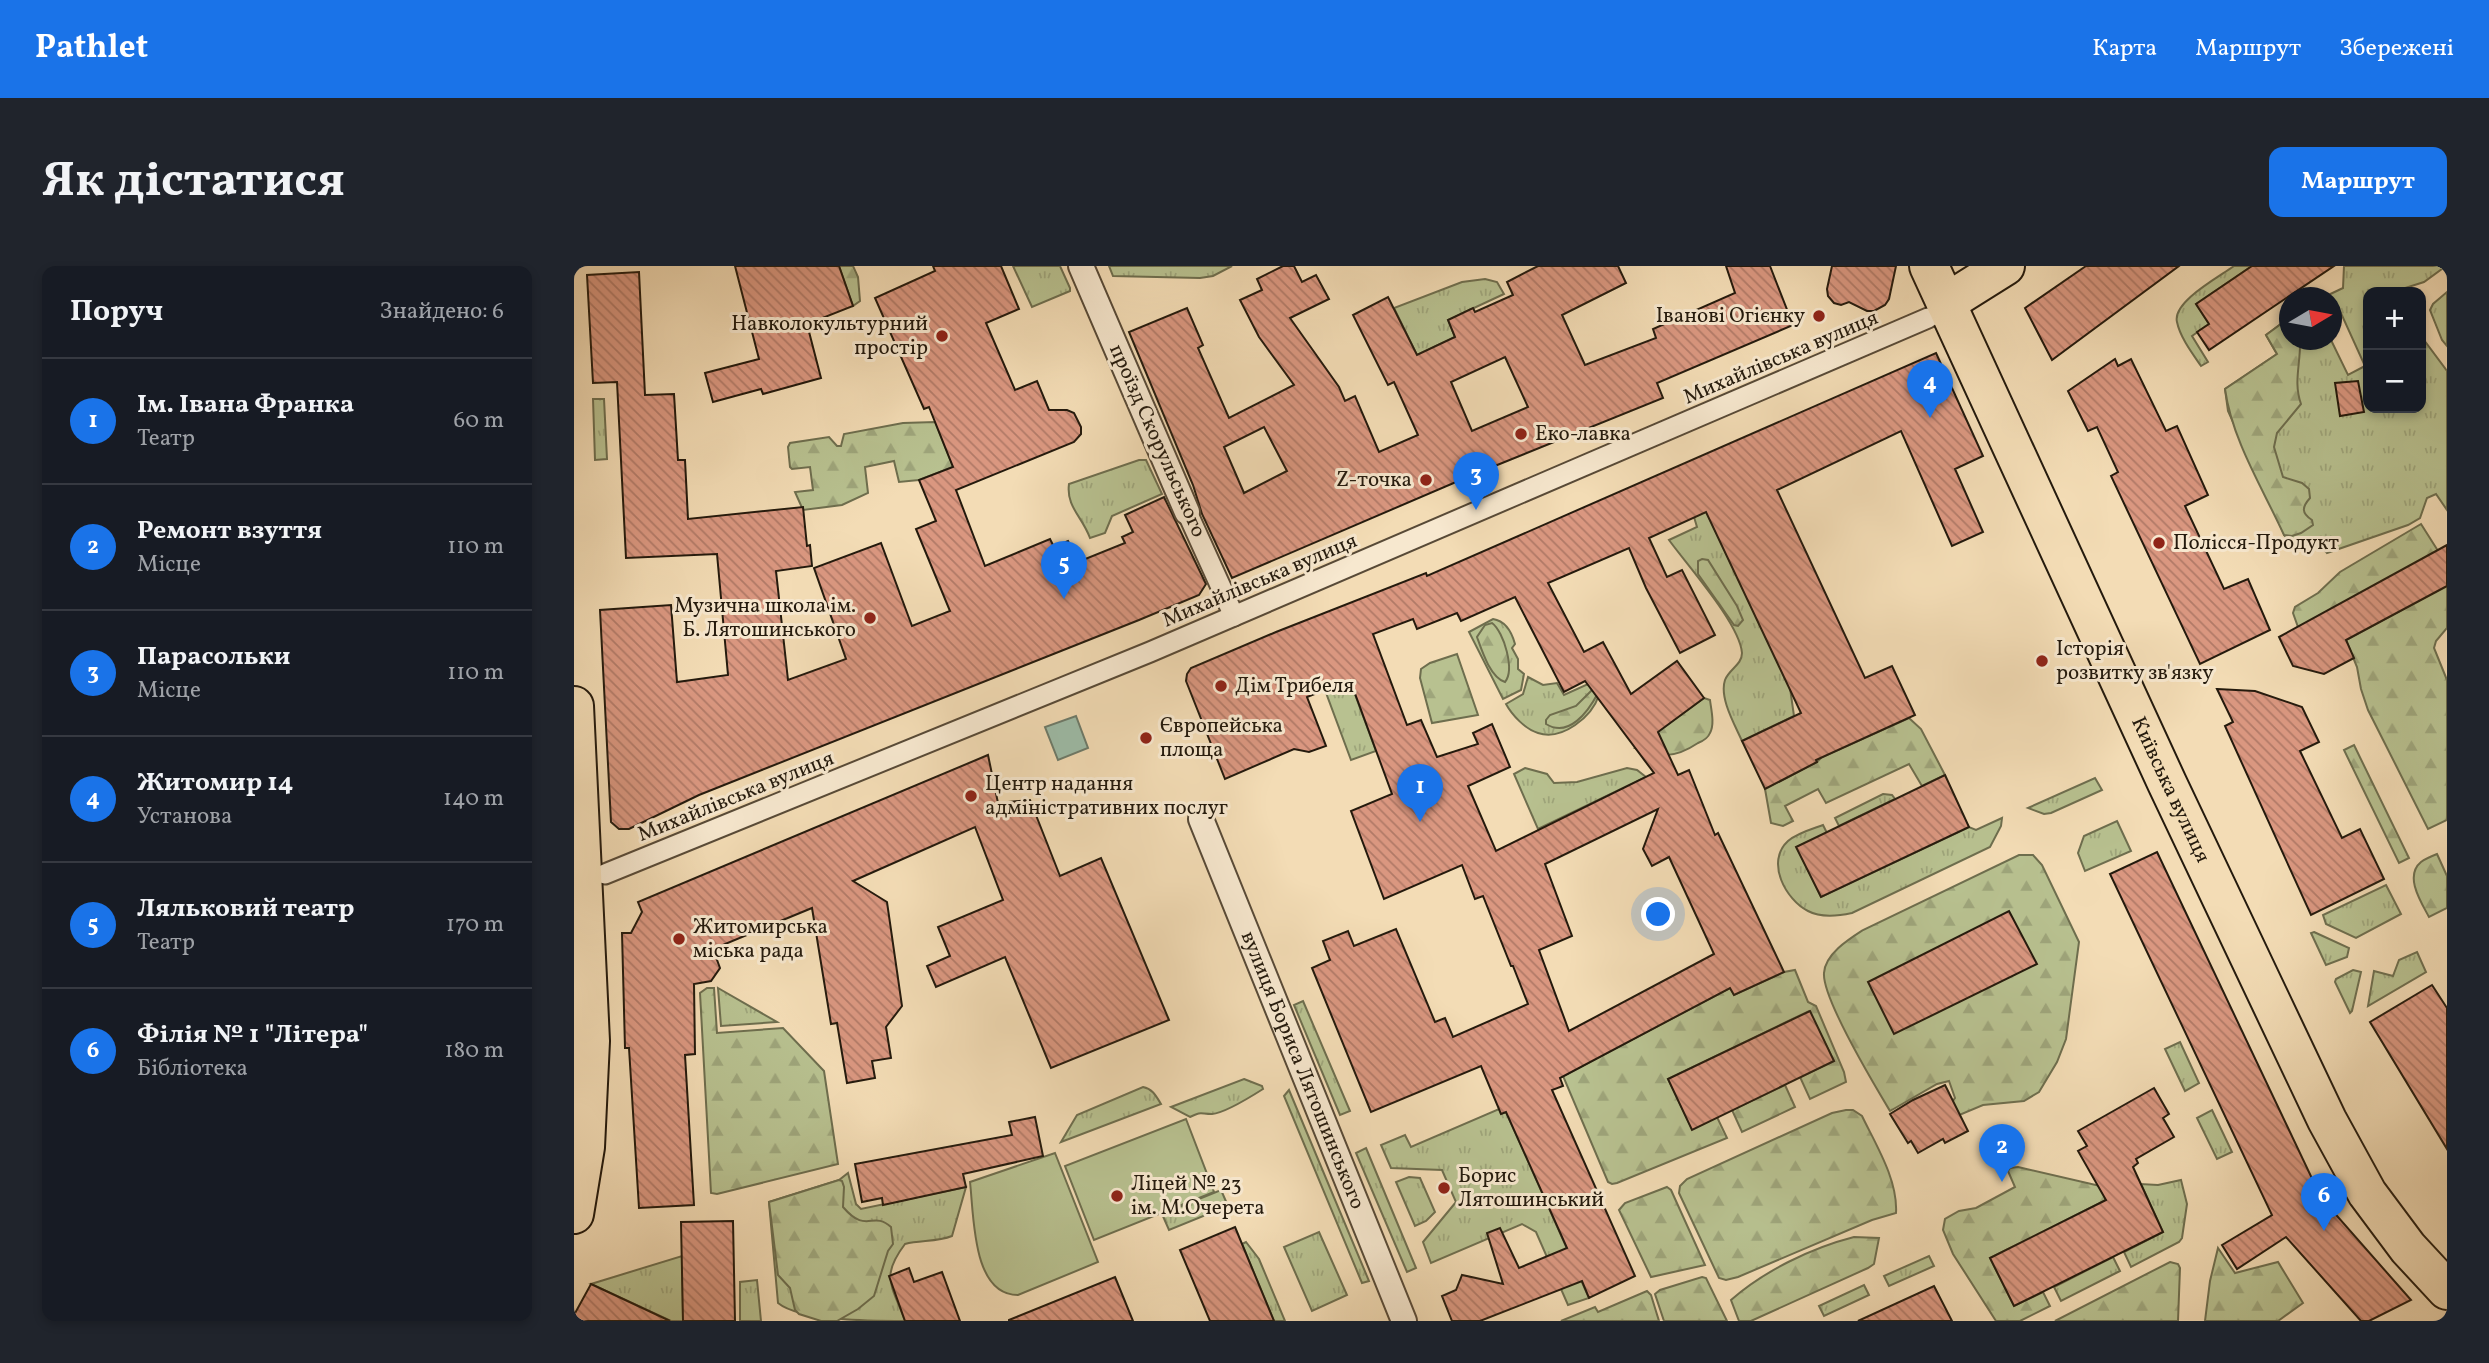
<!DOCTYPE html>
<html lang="uk">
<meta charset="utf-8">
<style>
body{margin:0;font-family:Vollkorn,serif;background:#20242c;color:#f1f3f6}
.controls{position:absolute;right:21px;top:21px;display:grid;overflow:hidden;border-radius:14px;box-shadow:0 4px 10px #0003}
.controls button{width:63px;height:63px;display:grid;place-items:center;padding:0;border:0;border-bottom:2px solid #363941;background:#171b24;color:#f1f3f6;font:35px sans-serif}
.compass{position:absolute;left:1705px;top:21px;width:63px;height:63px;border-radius:50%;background:#171b24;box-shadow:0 4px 10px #0003;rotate:80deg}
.you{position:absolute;left:1085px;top:649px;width:24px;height:24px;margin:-18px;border:5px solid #fff;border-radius:50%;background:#1a73e8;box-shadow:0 0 0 10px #1a73e833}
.badge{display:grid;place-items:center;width:46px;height:46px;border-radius:50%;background:#1a73e8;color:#fff;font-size:23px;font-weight:700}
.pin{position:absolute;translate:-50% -58px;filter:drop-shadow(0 2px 4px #0008)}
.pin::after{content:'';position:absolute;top:37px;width:24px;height:21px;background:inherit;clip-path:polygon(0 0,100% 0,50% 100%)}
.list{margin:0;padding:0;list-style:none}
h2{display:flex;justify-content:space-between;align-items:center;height:91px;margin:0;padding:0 28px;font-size:30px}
h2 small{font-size:23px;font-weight:400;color:#9ea1a6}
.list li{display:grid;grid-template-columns:46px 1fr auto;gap:21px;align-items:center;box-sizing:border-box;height:126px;padding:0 28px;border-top:2px solid #363941}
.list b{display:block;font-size:26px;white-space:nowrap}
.list p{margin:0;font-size:23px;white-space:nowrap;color:#9ea1a6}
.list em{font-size:23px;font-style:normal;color:#9ea1a6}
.map{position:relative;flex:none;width:1873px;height:1055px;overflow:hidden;border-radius:14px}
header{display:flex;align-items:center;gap:42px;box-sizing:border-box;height:98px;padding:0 35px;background:#1a73e8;color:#fff}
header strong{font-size:33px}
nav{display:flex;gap:38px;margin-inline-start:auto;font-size:24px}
.intro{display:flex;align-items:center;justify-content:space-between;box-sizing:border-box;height:168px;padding:0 42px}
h1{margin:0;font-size:49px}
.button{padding:18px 32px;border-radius:14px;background:#1a73e8;color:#fff;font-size:24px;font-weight:700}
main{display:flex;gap:42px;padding:0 42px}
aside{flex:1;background:#171b24;border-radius:14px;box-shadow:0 4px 10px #0003}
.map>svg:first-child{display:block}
</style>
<header>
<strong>Pathlet</strong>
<nav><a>Карта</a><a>Маршрут</a><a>Збережені</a></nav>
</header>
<div class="intro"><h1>Як дістатися</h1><a class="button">Маршрут</a></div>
<main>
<aside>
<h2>Поруч<small>Знайдено: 6</small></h2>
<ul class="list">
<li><span class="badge">1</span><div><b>Ім. Івана Франка</b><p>Театр</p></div><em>60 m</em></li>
<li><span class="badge">2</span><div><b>Ремонт взуття</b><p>Місце</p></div><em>110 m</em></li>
<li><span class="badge">3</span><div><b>Парасольки</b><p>Місце</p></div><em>110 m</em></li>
<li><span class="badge">4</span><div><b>Житомир 14</b><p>Установа</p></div><em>140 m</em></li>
<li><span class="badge">5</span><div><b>Ляльковий театр</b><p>Театр</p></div><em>170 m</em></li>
<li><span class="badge">6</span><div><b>Філія № 1 &quot;Літера&quot;</b><p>Бібліотека</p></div><em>180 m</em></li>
</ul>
</aside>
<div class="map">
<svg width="1873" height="1055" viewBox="0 0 1873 1055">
<defs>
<pattern id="grass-tufts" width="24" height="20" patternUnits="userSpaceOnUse" patternTransform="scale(1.75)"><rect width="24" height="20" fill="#b8c190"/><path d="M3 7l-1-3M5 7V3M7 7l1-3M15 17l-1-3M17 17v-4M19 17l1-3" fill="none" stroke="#9ea57b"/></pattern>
<pattern id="forest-firs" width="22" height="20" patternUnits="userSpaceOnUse" patternTransform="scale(1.75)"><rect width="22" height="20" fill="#b8c190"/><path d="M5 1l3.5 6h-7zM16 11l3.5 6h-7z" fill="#9ea57b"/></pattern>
<pattern id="building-back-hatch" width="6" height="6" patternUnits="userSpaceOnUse" patternTransform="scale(1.75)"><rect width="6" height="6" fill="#da9780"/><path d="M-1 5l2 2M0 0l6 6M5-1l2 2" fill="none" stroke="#b17a67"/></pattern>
</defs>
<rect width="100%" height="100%" fill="#f3dcb5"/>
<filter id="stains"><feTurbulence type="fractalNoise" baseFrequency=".00286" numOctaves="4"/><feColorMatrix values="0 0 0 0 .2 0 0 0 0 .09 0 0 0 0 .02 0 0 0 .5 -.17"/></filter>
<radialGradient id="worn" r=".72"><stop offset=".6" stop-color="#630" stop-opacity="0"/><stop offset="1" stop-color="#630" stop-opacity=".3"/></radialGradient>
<g fill="url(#grass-tufts)" stroke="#6e6e4e" stroke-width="2">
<polygon points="439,0 486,0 496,22 496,25 458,41"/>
<polygon points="535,0 658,0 639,10 626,12 539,10"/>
<path d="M1660,0H1678L1622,38L1635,58L1618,70L1634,96L1627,100C1618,87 1606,71 1603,56C1598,36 1645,11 1660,0Z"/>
<polygon points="1770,0 1872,0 1850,16 1831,22 1830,26 1794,26 1794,142 1847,142 1847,70 1873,105 1873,244 1862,228 1853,232 1846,252 1834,259 1753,287 1747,280 1723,280 1714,277 1654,145 1651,123 1703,88 1692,69 1715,52 1716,74 1757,74 1774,109 1791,100 1766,45 1758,48 1758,32 1750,31 1769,22"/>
<polygon points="911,13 923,16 930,28 874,54 881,71 843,89 820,42 888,16"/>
<polygon points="1873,26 1873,80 1868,74 1856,44 1859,38"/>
<polygon points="19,133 30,133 33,193 21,194"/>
<path d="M565,194H572L588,228L538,250L531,267L516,272C508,250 492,241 495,218Z"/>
<path d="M1132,245L1216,422L1220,450L1168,475C1161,459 1145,432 1151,414C1155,403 1168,399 1168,387C1166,358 1113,299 1095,274L1123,261L1120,251Z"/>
<path d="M919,353C932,355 938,367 941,378L938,382L944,393V403L950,408L947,424L929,433L895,366Z"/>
<polygon points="773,407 802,485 777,494 751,424"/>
<path d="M954,411L969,419L983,417L990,429L1025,413C1025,418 1027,424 1025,429C1018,451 988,475 964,467C951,463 938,449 932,438L949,428Z"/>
<polygon points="951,502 973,508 980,517 1003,516 1053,502 1063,504 1072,511 964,563 940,508"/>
<polygon points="1521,512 1528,524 1477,547 1470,548 1454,542"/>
<polygon points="1309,528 1318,529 1321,533 1265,560 1261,552"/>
<path d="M1428,552L1427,560L1416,581L1278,647C1264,650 1247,652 1234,645C1212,634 1191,596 1214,575C1223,567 1238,563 1249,559L1253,567L1223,581L1247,631L1395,561L1402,564Z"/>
<polygon points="1543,555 1557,585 1511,605 1504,587 1510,570"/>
<polygon points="1812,619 1827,648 1782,672 1752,658 1749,649"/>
<polygon points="1740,666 1775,682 1773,691 1752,699 1737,667"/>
<polygon points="1843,686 1852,706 1794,740 1800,705 1819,710 1825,694"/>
<polygon points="1779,704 1787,706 1778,745 1776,747 1761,716 1762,713"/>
<polygon points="144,722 203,756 147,760"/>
<polygon points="729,735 776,845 766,849 720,739"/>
<polygon points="1606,776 1625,817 1611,825 1591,783"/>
<path d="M670,813L688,820L689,823C678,830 650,847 638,848C626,848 628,845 616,851L597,841Z"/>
<path d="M569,821C579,823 582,830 587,838L487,876L503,849Z"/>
<polygon points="715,824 795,1015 788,1017 710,830"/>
<polygon points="925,843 927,848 932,846 1015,1032 994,1039 962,966 948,958 857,997 849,976 882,936 868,904 817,902 807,879 831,869 837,881"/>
<polygon points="1638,844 1658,886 1643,893 1623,852"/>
<polygon points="792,882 842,1002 833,1006 782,887"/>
<path d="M274,907L282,938L287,943L392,921L378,970C363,976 347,974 331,978C306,1011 318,1019 331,1055C300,1055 226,1055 204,1037L195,936L265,914Z"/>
<polygon points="835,911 846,912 861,946 852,955 841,960 822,916"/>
<polygon points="1607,914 1613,938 1608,972 1605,976 1557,1001 1550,986 1589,966 1567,918 1584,919"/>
<polygon points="647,924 654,940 595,964 588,948"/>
<polygon points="745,966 773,1029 738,1045 710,981"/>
<polygon points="672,976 685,993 711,1055 700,1055 668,978"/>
<polygon points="108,990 109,1055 97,1055 17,1018"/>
<polygon points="1355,990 1360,1000 1315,1020 1310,1010"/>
<polygon points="1539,991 1546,1005 1487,1035 1480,1021"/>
<polygon points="183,1014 187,1055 166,1055 166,1016"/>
<polygon points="1290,1019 1295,1029 1250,1050 1245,1040"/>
</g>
<g fill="url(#forest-firs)" stroke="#6e6e4e" stroke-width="2">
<polygon points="265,0 279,0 284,11 286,35 279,40"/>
<path d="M1715,52L1716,74H1726C1727,97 1719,116 1727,138L1703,167L1700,181L1709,211L1728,217L1735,223L1736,232C1728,241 1727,247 1738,254L1739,259L1727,267L1718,270L1710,269C1689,223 1658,174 1651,123L1703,88L1692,69Z"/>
<polygon points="361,156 379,201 345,214 325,216 320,195 291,201 294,227 268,239 229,244 221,226 239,224 236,201 218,203 216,201 214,181 216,177 255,171 263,180 267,180 270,168 329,157"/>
<polygon points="1847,258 1873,299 1873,362 1862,375 1860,382 1873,414 1873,554 1854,563 1794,444 1787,423 1783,401 1772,374 1868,322 1724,361 1719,347 1721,341 1744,327 1766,306"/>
<polygon points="1128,293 1134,294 1163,340 1169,354 1164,360 1160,359 1124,308 1124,295"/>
<path d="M918,357C930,366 941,404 931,416C916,411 908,385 903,371L911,359Z"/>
<polygon points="883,388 904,449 858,457 846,412 847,403 856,397"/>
<path d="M1018,424L1024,427C1014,446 995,472 972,458V454L976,449L1002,440Z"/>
<path d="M1130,432L1136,434C1137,443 1141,458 1136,467C1134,472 1129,475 1124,477C1100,493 1087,491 1061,482Z"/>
<polygon points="1335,452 1347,463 1371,509 1348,520 1335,498 1252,537 1244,523 1211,540 1219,555 1209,560 1197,557 1191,523 1243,496 1248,491"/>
<polygon points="1780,479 1835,592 1825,597 1770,484"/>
<path d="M1863,588L1873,610V642L1855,651C1847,636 1830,610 1847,596C1851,593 1858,590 1863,588Z"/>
<path d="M1445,589H1459L1468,599L1505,676L1492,773L1483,796L1465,826L1450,835L1409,839L1383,850L1377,837L1381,832L1375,815L1363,818L1316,845C1301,820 1248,732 1250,707C1251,688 1275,673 1289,664Z"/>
<polygon points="1221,704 1234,736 1242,740 1270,806 1272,816 1236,833 1226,811 1260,795 1235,745 1094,813 1118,863 1143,851 1153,872 1043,917 1038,918 1034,916 989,810 1156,722 1160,729 1210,706"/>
<polygon points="133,722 140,722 143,767 209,762 250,805 264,898 143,928 137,927 126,727"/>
<polygon points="1211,819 1221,841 1168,866 1158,844"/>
<path d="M1272,844H1279L1288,850C1302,879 1324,914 1322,947L1298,954L1164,1011L1152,1014L1145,1012L1105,927L1106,920L1113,913L1258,847Z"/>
<polygon points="1444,901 1526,920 1566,917 1416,992 1440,1040 1469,1026 1476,1040 1446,1055 1422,1055 1379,988 1369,964 1371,953 1385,945 1402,942 1441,921 1434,905 1436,902"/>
<path d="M265,914L268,915L270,921L269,941C293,969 298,944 317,961L319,978L314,985L300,1030L284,1043L263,1055H247L225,1048L221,1044L216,1022L204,1009L195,936Z"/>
<polygon points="1093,921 1097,924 1131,999 1077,1011 1045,944 1051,937"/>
<path d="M1280,971L1305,972L1300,998L1294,1002L1177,1055H1165L1157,1034C1190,1005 1237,982 1280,971Z"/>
<polygon points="1644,982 1661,1007 1704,996 1729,1037 1704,1055 1631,1055 1636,1015"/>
<polygon points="1596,996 1604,998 1606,1002 1604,1055 1481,1055"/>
<polygon points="1128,1011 1132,1012 1153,1055 1090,1055 1081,1028 1086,1024"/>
<polygon points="1073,1025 1077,1029 1085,1055 987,1055 1021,1041 1024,1046"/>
</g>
<g fill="#b8c190" stroke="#6e6e4e" stroke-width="2">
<polygon points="612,853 640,926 520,974 491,900"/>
<path d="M481,887L524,996L444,1029C398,1029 400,950 396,916Z"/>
</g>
<polygon fill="#9dbca8" stroke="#6d7b6a" stroke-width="2" points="502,450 514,482 484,494 471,461"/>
<g fill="url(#building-back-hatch)" stroke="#241a0d" stroke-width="2" fill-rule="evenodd">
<polygon points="161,0 265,0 279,40 233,58 247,112 189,128 187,123 139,136 131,107 185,93"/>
<polygon points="359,0 427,0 445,43 412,57 441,124 463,115 475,144 493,144 500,147 507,161 507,168 500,176 382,224 411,300 476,273 480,281 494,275 504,296 551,277 548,271 559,266 551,249 590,231 632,318 625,329 565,354 125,529 55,563 45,563 37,556 26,344 97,339 103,416 154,409 143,288 52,292 43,116 19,117 13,9 65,6 71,129 100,128 104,194 111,194 114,253 229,241 233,280 236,279 238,300 202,305 214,414 272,393 240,302 307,277 338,360 376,345 342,263 362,255 345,214 379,201 355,141 350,143 301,32 361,5"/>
<path d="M709,0H720L728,16L742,9L755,33L716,52L765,121L771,135L781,130L805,186L844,169L820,116L814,119L779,49L814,31L843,89L881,71L874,54L899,42L901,46L939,29L933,16L964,0H1044L1052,17L988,49L1011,99L1082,72L1079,63L1161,27L1152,0H1196L1219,59L1083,117L1089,132L896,210L658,312L628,248L619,219L555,66L613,42L629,79L624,82L655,152L720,119L685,71L666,34L688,24L683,13ZM931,91L954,141L898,165L877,116ZM690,161L713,205L670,227L650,181Z"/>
<polygon points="1258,0 1322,0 1315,33 1311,39 1300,45 1293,45 1275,36 1267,39 1260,37 1254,30 1253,23"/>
<polygon points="1512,0 1605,0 1478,94 1451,42"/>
<polygon points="1678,0 1760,0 1635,84 1623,66 1635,58 1622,38"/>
<path d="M1362,87L1409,190L1381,203L1409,266L1378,280L1327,165L1203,224L1291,412L1318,400L1341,449L1242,494L1243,496L1191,523L1168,475L1227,447L1132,246L1075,272L1093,311L1108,304L1141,369L1106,387L1072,322L1055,282L974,317L1010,386L1029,376L1057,428L1103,395L1130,432L1084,466L1104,509L1115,504L1141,569L1144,567L1210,706L1160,729L1156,722L986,812L989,820L978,824L1061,1010L1015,1032L1008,1015L906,1055H878L868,1030L882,1024L888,1009L929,1018L913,967L926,962L945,1002L993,982L932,846L927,848L907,800L797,846L738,702L756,694L749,675L774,665L780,680L822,663L861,756L871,752L879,771L954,738L939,700H937L909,630L901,633L888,599L810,633L777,545L818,528L776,414L733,431L752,480L735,486L720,483L651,513L612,415L613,408L617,402L702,366L852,307L853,310ZM941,331L990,426L1011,415L1080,507L922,585L894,520L936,501L918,458L899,467L904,478L863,491L847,454L833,459L799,368L839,353L843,363L883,347L887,355ZM1084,543L1069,583L1078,600L1095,591L1140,688L995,765L965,684L998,670L971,598Z"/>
<polygon points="1541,93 1544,100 1557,93 1592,165 1603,160 1634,229 1611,240 1650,323 1674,313 1696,364 1626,398 1537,210 1544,206 1523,161 1514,165 1494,125"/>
<polygon points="1784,115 1790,146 1766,150 1761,117"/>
<polygon points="1873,279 1873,320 1772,374 1780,392 1750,408 1719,400 1705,371"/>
<polygon points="1643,423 1681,425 1728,441 1745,476 1726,485 1768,572 1786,563 1810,613 1737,649 1651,460 1659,456"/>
<polygon points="414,489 424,537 456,534 486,610 527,592 595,754 477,802 431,691 362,721 353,700 376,690 364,661 429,634 401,561 279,615 313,636 328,740 312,761 317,792 298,795 301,812 273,817 263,757 257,758 238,642 139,683 146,702 137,715 120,718 121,788 111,789 120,939 65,942 55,782 51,782 48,667 57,667 68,646 64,636"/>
<polygon points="1371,509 1395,561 1247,631 1222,581"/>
<polygon points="1583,586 1743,923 1756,942 1837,1034 1795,1055 1787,1055 1712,971 1663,1003 1648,979 1698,949 1536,608"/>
<polygon points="1435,645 1463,698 1320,768 1294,716"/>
<polygon points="1858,719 1873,742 1873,883 1796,756"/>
<polygon points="1236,745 1260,795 1118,864 1094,813"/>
<polygon points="1371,819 1394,865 1371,877 1369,873 1344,887 1337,875 1334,877 1316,848 1339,834"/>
<polygon points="1580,822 1595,848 1589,852 1600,871 1562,893 1564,897 1559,901 1589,966 1440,1040 1416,992 1532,934 1504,885 1513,880 1504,865"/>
<polygon points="461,851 469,890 389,908 392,921 309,939 308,932 288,936 281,898 438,869 435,856"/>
<polygon points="159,955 161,1055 109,1055 107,956"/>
<polygon points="661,961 668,978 700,1055 636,1055 606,984"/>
<polygon points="335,1002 340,1016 368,1006 386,1055 331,1055 315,1010"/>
<polygon points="541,1011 559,1055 435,1055 435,1054"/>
<polygon points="17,1018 96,1055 0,1055 0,1049"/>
<polygon points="1360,1020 1378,1055 1284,1055"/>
</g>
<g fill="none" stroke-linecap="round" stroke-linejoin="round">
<g stroke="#584a37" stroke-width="23">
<g id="pedestrian">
<polyline points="613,246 660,350"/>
<polyline points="31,608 576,386 1354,52"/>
</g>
</g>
<g stroke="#584a37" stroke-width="28">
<g id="minor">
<polyline points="507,0 613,246"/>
<path id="s1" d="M627,553L830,1055"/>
</g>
</g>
<g stroke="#241a0d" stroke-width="42">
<g id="primary">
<path id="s2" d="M1372,37L1593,517L1753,854L1793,927L1834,982L1873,1024"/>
</g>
</g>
<g stroke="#241a0d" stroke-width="42">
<g id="trunk">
<polyline points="1355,0 1372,37 1431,0"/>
<polyline points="0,440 16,775 11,881 0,948"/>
</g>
</g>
<use href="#pedestrian" stroke="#f7e8cf" stroke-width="19"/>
<use href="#minor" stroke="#f7e8cf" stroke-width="24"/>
<use href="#primary" stroke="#f3dcb5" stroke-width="38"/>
<use href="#trunk" stroke="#f3dcb5" stroke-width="38"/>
</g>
<g fill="#8f2418" stroke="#f7e8cf" stroke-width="2.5">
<circle cx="1245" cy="50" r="7"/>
<circle cx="368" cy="70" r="7"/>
<circle cx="947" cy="168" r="7"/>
<circle cx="852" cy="214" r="7"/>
<circle cx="1585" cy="277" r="7"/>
<circle cx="296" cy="352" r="7"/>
<circle cx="1468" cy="395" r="7"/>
<circle cx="647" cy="420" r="7"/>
<circle cx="572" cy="472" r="7"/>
<circle cx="397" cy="530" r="7"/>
<circle cx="105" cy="673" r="7"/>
<circle cx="870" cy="922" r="7"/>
<circle cx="543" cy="930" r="7"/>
</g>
<g text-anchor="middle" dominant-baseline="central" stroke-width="6" stroke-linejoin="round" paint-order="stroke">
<g font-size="21" fill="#241a0d" stroke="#f7e8cf" text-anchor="start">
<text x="1231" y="50" text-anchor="end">Іванові Огієнку</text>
<text x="354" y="58" text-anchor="end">Навколокультурний<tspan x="354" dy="24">простір</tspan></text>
<text x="961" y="168">Еко-лавка</text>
<text x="838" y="214" text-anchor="end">Z-точка</text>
<text x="1599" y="277">Полісся-Продукт</text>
<text x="282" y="340" text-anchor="end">Музична школа ім.<tspan x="282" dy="24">Б. Лятошинського</tspan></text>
<text x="1482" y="383">Історія<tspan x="1482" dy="24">розвитку зв'язку</tspan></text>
<text x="661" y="420">Дім Трибеля</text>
<text x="586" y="460">Європейська<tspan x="586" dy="24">площа</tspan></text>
<text x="411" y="518">Центр надання<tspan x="411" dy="24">адміністративних послуг</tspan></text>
<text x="119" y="661">Житомирська<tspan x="119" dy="24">міська рада</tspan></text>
<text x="884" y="910">Борис<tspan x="884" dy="24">Лятошинський</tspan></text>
<text x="557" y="918">Ліцей № 23<tspan x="557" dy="24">ім. М.Очерета</tspan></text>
</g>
<g font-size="21" fill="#241a0d" stroke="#f7e8cf">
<text transform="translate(1207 92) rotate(-23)">Михайлівська вулиця</text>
<text transform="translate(583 175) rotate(66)">проїзд Скорульського</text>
<text transform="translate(686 315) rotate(-23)">Михайлівська вулиця</text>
<text stroke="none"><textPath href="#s2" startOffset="536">Київська вулиця</textPath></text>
<text transform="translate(162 531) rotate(-22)">Михайлівська вулиця</text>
<text stroke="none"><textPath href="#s1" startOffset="271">вулиця Бориса Лятошинського</textPath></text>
</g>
</g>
<rect width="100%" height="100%" filter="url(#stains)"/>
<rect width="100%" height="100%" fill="url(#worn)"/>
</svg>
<div class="controls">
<button>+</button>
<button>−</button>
</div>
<svg class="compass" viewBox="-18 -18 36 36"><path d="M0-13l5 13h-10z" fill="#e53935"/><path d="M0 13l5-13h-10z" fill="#9ea1a6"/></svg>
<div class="you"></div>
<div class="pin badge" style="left:846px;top:556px">1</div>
<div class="pin badge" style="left:1428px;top:916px">2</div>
<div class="pin badge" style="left:902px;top:244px">3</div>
<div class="pin badge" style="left:1356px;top:152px">4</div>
<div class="pin badge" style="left:490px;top:333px">5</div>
<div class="pin badge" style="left:1750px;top:965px">6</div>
</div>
</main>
